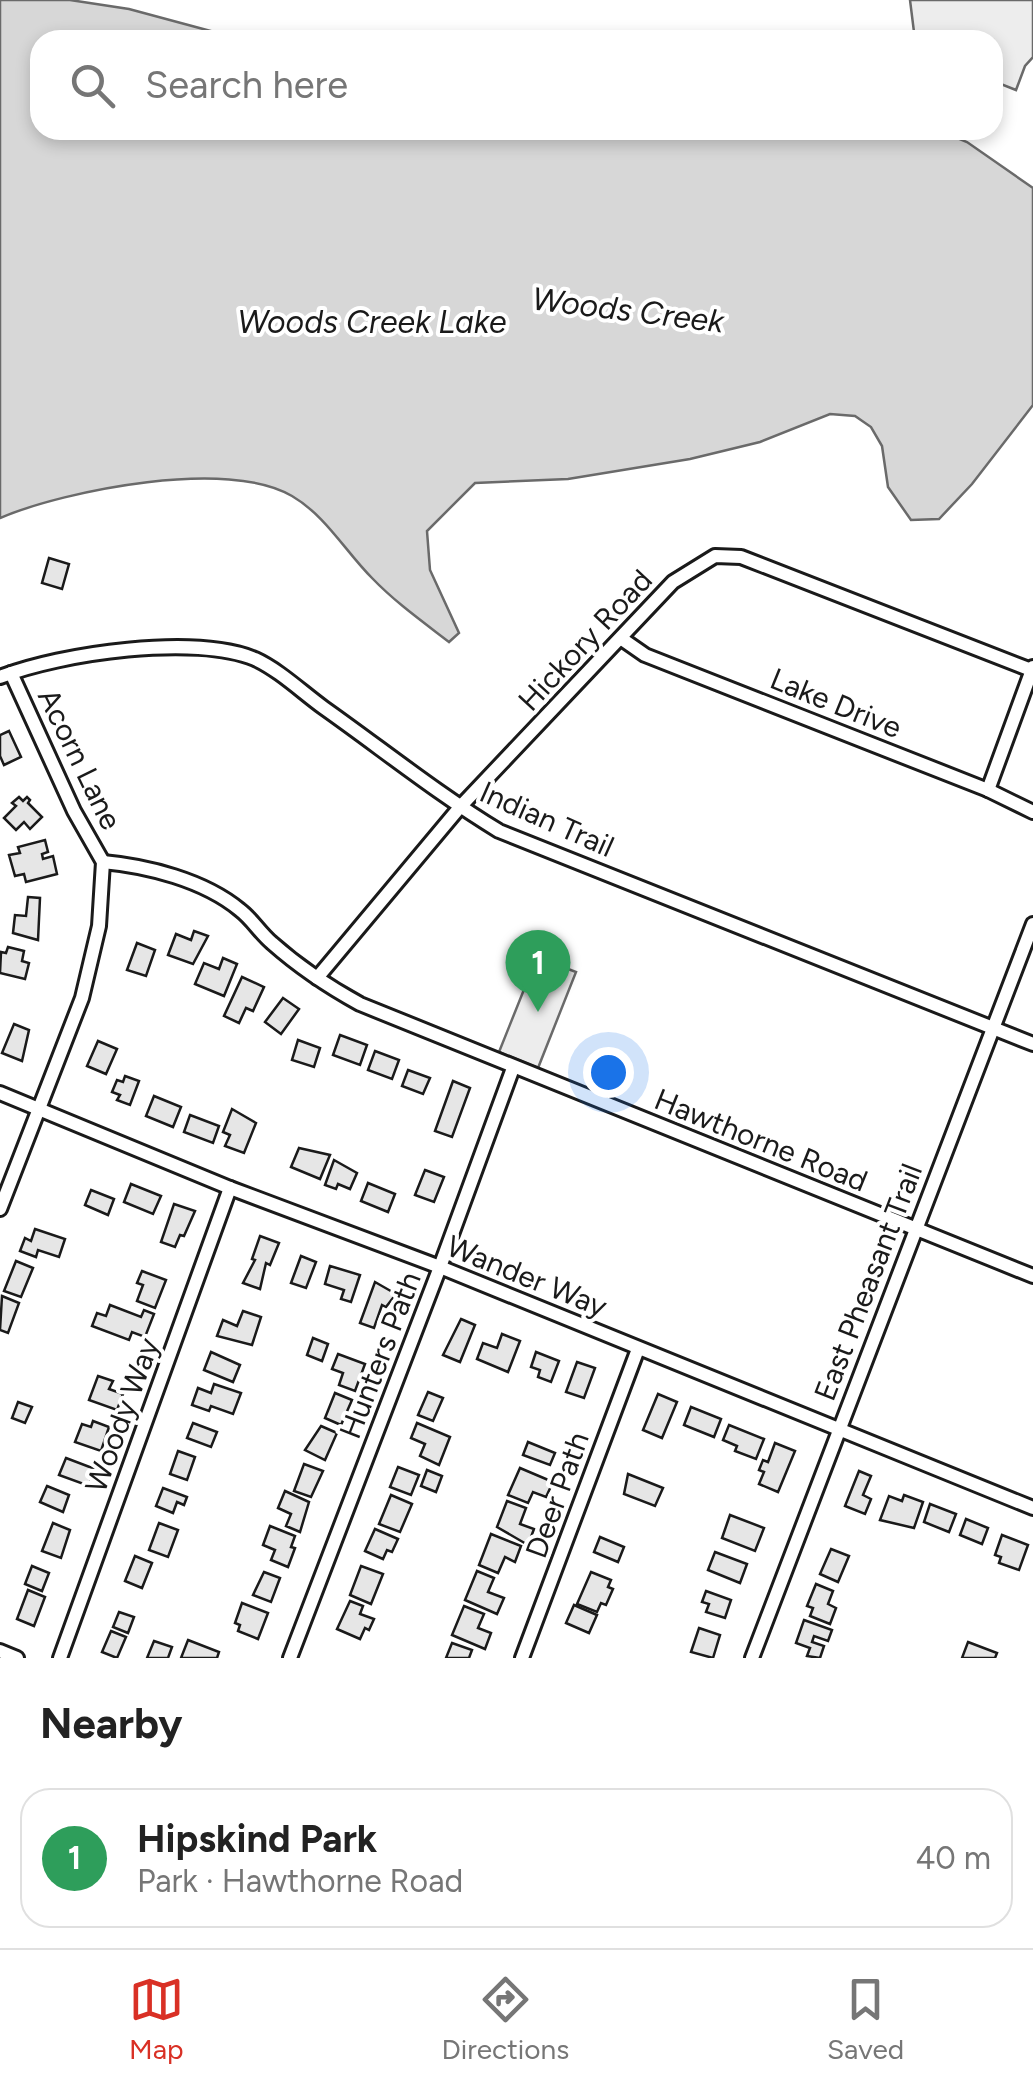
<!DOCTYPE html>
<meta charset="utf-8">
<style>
body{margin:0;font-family:Figtree,sans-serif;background:#f6f6f6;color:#222}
.you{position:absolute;left:608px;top:1072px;width:35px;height:35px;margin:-25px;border:8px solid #fff;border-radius:50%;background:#1a73e8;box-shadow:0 0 0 15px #1a73e833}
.badge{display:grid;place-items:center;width:65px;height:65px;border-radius:50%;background:#d93025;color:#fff;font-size:32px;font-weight:700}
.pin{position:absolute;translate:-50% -82px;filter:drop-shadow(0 2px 5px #0008)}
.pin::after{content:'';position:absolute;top:52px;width:35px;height:30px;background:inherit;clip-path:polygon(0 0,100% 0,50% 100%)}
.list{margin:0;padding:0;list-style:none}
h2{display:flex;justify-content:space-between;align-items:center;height:130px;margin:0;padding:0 40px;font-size:42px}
h2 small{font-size:32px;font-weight:400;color:#767676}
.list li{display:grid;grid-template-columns:65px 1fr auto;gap:30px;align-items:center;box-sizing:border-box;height:140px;margin:0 20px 20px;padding:0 20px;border:2px solid #e0e0e0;border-radius:30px}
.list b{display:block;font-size:38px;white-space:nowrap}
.list p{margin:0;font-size:32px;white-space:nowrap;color:#767676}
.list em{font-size:32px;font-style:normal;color:#767676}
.icon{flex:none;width:55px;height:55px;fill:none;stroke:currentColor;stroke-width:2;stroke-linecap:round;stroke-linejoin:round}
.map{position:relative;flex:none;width:1033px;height:1658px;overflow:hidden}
.search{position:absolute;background:#fff;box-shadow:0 5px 15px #0003;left:30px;right:30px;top:30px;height:110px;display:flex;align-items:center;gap:25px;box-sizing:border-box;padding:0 35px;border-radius:30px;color:#767676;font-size:38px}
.sheet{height:290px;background:#fff}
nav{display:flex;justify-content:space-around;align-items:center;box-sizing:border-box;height:140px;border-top:2px solid #e0e0e0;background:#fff;font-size:28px;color:#767676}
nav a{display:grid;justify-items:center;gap:5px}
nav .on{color:#d93025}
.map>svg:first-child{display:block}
</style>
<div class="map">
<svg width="1033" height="1658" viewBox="0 0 1033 1658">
<rect width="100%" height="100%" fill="#fff"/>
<g fill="#ededed" stroke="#6a6a6a" stroke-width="2.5">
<polygon points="910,0 1033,0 1033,57 1025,66 1016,90 993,81 993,40 915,40"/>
<polygon points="537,957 576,972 538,1068 499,1052"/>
</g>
<path fill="#d7d7d7" stroke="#6a6a6a" stroke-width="2.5" d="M0,0H70L129,9L244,40H40V130H938L967,142L1033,188V405L972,484L939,519L911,520L888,487L882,446L871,427L855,416L830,414L760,442L690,459L568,479L475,483L427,531L430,570L459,633L449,642C423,622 395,602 372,578C345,551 326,516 292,496C229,458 66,490 0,518Z"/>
<g fill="#e6e6e6" stroke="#1a1a1a" stroke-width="2.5">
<polygon points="49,558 69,564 62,589 42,583"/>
<polygon points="9,731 21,757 4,765 0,756 0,735"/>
<polygon points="19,797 23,801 27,797 30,800 28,803 42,817 30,829 24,822 16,830 4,818 16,806 12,803"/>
<polygon points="45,840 48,852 42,854 43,859 53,856 57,874 26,882 24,874 15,876 9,855 20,853 18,847"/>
<polygon points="28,897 40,898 38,940 13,933 15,915 26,916"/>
<polygon points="194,931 208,936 193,964 168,955 176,934 191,940"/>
<polygon points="137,943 155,950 146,976 127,970"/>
<polygon points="8,947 24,951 22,961 29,963 25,979 0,973 1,952 6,953"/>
<polygon points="223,958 237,964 224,996 195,984 204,963 219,969"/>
<polygon points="242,977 264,987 253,1011 246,1008 239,1023 224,1016"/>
<polygon points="283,998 299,1009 281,1034 265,1022"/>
<polygon points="14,1024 29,1030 22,1061 2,1053"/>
<polygon points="340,1035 367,1045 360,1065 333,1055"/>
<polygon points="298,1040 320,1048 314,1067 292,1060"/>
<polygon points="98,1041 117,1049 106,1074 87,1066"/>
<polygon points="375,1051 399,1060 392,1079 368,1070"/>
<polygon points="408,1070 430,1078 423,1094 402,1086"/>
<polygon points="125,1076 139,1081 130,1105 117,1100 120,1095 112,1092 117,1080 123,1082"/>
<polygon points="453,1081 470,1088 452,1137 435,1131"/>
<polygon points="154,1096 181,1107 173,1127 146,1116"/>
<polygon points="232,1109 256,1123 244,1153 225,1146 230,1135 223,1132"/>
<polygon points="190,1115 219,1126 213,1143 184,1132"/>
<polygon points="299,1148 330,1155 320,1179 291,1167"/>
<polygon points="334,1160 357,1173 350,1189 338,1184 336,1189 325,1185"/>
<polygon points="425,1170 444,1177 434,1202 415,1195"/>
<polygon points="368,1183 395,1194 388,1212 361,1201"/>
<polygon points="131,1184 161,1196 153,1214 124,1202"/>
<polygon points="91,1190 114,1199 108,1215 85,1205"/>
<polygon points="174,1204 195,1211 184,1236 180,1235 175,1247 161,1242"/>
<polygon points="35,1229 65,1239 59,1257 38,1250 36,1257 20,1251 25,1238 31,1241"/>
<polygon points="260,1236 279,1243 270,1265 266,1263 260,1289 243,1283 255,1260 252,1259"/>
<polygon points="301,1256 316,1262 306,1288 291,1283"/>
<polygon points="16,1261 33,1268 21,1297 4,1291"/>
<polygon points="330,1266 360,1275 351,1302 341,1299 344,1290 325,1284"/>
<polygon points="142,1271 166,1280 155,1308 137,1301 143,1285 137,1283"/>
<polygon points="375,1282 396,1294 386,1307 382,1305 374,1328 360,1323"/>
<polygon points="2,1296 19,1303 8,1333 0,1330"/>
<polygon points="110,1305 141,1317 144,1310 154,1314 145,1337 132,1332 129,1340 92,1326 97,1313 106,1316"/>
<polygon points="243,1311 261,1317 252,1345 217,1336 223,1320 237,1326"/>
<polygon points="461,1319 475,1325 460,1362 443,1355"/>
<polygon points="502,1334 520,1341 508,1372 477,1359 483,1343 497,1348"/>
<polygon points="313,1338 328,1344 322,1361 307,1355"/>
<polygon points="211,1352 240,1365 233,1382 204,1370"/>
<polygon points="536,1352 559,1361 551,1382 538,1377 540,1370 531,1367"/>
<polygon points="338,1354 365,1364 355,1391 339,1385 343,1373 332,1369"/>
<polygon points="577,1362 595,1368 584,1398 566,1392"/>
<polygon points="98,1376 113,1381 109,1389 123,1394 117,1410 89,1400"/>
<polygon points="214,1384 241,1393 233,1414 211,1406 209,1411 192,1405 198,1388 211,1393"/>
<polygon points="428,1392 443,1398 433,1421 418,1415"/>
<polygon points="335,1393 352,1400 341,1425 325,1418"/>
<polygon points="658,1394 677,1402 662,1438 643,1430"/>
<polygon points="18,1402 32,1407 25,1423 12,1418"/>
<polygon points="691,1407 721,1419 714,1437 684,1425"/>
<polygon points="93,1421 109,1427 101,1451 75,1442 82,1424 91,1427"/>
<polygon points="193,1423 217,1432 211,1447 187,1438"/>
<polygon points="417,1423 450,1437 439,1465 420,1456 425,1444 411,1438"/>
<polygon points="729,1425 764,1439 756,1459 735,1451 737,1446 723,1440"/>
<polygon points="321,1426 337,1433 325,1460 305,1450"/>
<polygon points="528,1442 555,1453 550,1465 523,1455"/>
<polygon points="775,1443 795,1451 778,1492 759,1484 764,1472 759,1470 763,1460 768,1462"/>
<polygon points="178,1451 195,1457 187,1480 170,1474"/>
<polygon points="66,1458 95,1469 89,1486 59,1475"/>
<polygon points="304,1464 323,1471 311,1497 294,1491"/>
<polygon points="398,1467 419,1475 411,1495 390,1487"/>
<polygon points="520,1468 553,1482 546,1497 533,1492 528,1503 508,1495"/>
<polygon points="427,1470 442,1476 436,1492 421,1486"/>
<polygon points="859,1471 871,1476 863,1495 871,1499 865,1514 845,1506"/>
<polygon points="628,1474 663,1488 655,1506 624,1494"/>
<polygon points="47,1486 69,1495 63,1512 40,1502"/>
<polygon points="163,1488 187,1497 184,1505 177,1502 173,1513 156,1506"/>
<polygon points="285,1491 309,1502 300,1532 286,1526 291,1514 278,1508"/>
<polygon points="391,1495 412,1504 400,1532 379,1524"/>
<polygon points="904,1495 923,1502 914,1528 880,1520 889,1496 902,1501"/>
<polygon points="507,1501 526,1508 520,1524 534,1529 528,1545 497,1527"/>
<polygon points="930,1504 956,1514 949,1532 924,1522"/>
<polygon points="730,1515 764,1528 755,1551 722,1538"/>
<polygon points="966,1519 988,1528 982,1544 960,1535"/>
<polygon points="53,1523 70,1530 61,1558 42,1551"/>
<polygon points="159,1523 178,1530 168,1557 149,1550"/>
<polygon points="270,1526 295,1536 291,1547 295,1548 288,1567 271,1560 275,1550 263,1545"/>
<polygon points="375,1529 398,1539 392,1552 387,1550 383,1559 365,1551"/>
<polygon points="491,1534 521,1546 515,1562 505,1557 498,1573 479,1565"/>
<polygon points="1002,1535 1028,1545 1019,1570 999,1563 1001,1557 995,1555"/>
<polygon points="600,1537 624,1547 618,1562 594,1552"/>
<polygon points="831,1549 849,1556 838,1582 820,1574"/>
<polygon points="715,1552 747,1564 740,1583 708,1570"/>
<polygon points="135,1556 152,1563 142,1588 125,1581"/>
<polygon points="32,1566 49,1573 42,1591 25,1584"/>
<polygon points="361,1566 383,1574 371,1604 350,1595"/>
<polygon points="477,1571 494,1578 488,1592 504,1598 497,1614 465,1600"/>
<polygon points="264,1572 280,1578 271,1602 253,1595"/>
<polygon points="591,1572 611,1580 608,1587 613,1589 606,1605 601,1603 597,1612 577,1604"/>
<polygon points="816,1584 833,1591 828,1604 836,1608 830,1624 810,1616 813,1608 807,1606"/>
<polygon points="28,1590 45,1597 34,1626 17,1619"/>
<polygon points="706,1591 731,1600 725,1618 706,1612 709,1604 702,1602"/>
<polygon points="350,1601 363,1606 360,1614 374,1619 369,1630 365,1628 360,1639 337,1629"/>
<polygon points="242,1603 268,1613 258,1639 238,1631 240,1625 235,1623"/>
<polygon points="574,1605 597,1615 589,1633 566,1623"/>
<polygon points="464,1606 484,1614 478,1628 491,1633 485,1649 452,1635"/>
<polygon points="119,1612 134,1617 128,1633 113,1627"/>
<polygon points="804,1620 832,1630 828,1641 814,1636 812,1642 824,1646 820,1658 807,1656 810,1648 796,1643"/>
<polygon points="699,1628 720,1635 713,1658 691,1652"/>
<polygon points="111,1631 126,1637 117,1658 102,1652"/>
<polygon points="188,1640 219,1652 217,1658 181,1658"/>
<polygon points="154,1641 172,1647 168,1658 147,1658"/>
<polygon points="968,1642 997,1653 995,1658 962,1658"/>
<polygon points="452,1643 472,1650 469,1658 446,1658"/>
</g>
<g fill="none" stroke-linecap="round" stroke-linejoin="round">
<g stroke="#1a1a1a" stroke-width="18">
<g id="minor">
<polyline points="622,639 645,655 988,790 1033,812"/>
<path d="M0,677C61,653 195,634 255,659C279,670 302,692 324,708C382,749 438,794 499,831L1033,1044"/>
<polyline points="988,790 1033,667"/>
<path d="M103,862C147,866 204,880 240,910C252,919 260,933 272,943C299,967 329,987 360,1004L1033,1276"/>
<polyline points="317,978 460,807 673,582 715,556 741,557 1031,670"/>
<polyline points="0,1093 230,1188 440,1267 1033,1508"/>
<polyline points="0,1209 82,998 99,926 103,862 74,811 11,673"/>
<polyline points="0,1651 17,1658"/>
<polyline points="60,1658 230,1188"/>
<polyline points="290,1658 440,1267 513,1068"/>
<polyline points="522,1658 638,1349"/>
<polyline points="752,1658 1033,924"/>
</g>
</g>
<use href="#minor" stroke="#fff" stroke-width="12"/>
</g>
<g text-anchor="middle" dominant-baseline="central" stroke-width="8" stroke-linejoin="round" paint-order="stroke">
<g font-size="30" fill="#1a1a1a" stroke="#fff">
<text transform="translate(585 640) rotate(-47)">Hickory Road</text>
<text transform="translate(836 703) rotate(22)">Lake Drive</text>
<text transform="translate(80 759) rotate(64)">Acorn Lane</text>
<text transform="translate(547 819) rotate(24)">Indian Trail</text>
<text transform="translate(761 1140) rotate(22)">Hawthorne Road</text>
<text transform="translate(527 1276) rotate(22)">Wander Way</text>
<text transform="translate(868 1282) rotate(-69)">East Pheasant Trail</text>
<text transform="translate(380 1355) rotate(-69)">Hunters Path</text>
<text transform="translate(122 1415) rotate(-70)">Woody Way</text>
<text transform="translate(557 1495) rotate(-70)">Deer Path</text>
</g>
<g font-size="32" font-style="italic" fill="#1a1a1a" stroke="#fff">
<text transform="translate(628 310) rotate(7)">Woods Creek</text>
<text x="372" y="322">Woods Creek Lake</text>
</g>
</g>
</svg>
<div class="you"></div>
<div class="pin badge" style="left:538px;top:1012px;background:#2e9e5b">1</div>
<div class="search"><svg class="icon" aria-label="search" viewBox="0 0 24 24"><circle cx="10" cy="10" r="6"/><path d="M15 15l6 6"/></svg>Search here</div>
</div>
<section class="sheet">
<h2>Nearby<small></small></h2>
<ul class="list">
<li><span class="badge" style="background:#2e9e5b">1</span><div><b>Hipskind Park</b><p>Park · Hawthorne Road</p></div><em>40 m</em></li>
</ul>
</section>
<nav>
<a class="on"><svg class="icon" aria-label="map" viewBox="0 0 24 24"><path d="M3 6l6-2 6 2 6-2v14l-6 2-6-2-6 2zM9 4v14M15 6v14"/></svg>Map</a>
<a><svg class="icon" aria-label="directions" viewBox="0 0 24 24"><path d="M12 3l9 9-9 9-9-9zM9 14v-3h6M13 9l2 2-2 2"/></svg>Directions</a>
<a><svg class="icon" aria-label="saved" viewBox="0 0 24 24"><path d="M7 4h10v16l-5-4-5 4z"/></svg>Saved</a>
</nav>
